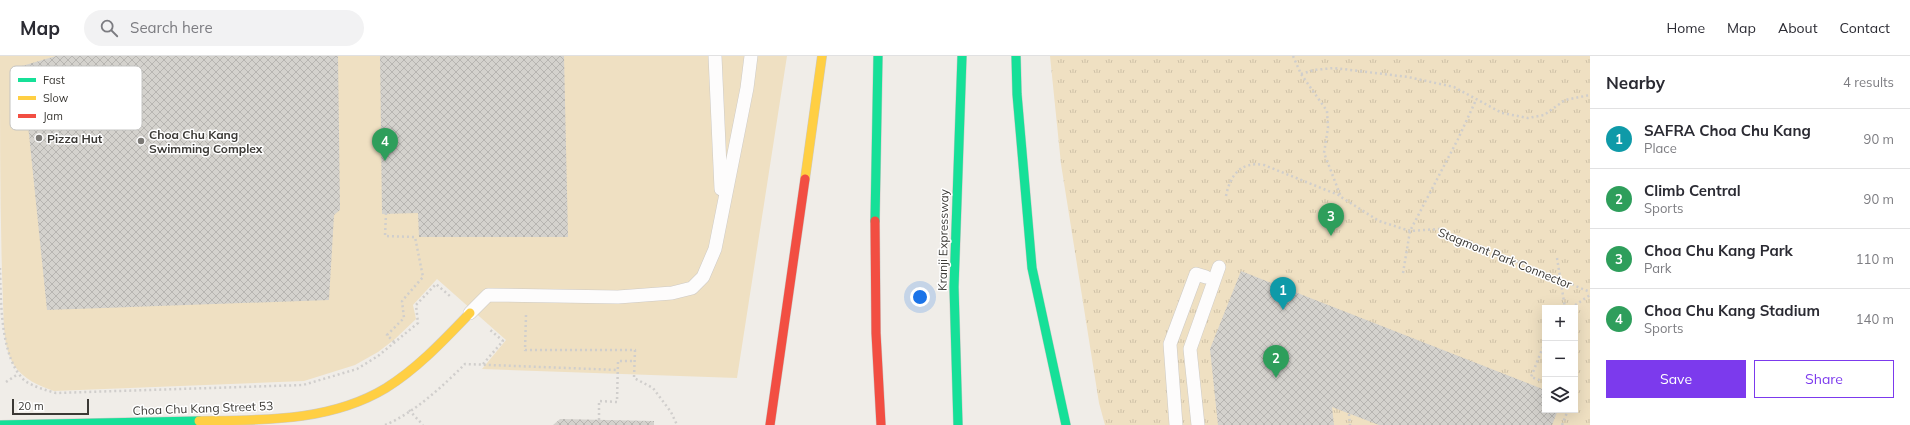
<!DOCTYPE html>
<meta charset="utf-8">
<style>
body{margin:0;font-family:Mulish,sans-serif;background:#f2f2f3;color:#2b2b33}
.controls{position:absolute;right:12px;bottom:12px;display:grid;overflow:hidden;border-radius:0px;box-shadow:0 4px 16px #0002}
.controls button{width:36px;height:36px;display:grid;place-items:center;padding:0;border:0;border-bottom:1px solid #e1e1e2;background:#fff;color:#2b2b33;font:20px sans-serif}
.scale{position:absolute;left:12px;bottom:10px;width:77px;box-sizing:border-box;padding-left:4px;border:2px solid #3b3935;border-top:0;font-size:11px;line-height:14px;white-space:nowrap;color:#3b3935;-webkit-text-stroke:3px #fff;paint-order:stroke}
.you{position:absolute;left:920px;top:241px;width:14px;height:14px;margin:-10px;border:3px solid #fff;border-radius:50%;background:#1a73e8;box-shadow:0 0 0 6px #1a73e833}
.badge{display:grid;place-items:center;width:26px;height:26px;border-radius:50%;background:#7c3aed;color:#fff;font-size:13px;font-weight:700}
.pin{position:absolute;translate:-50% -33px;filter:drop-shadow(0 1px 2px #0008)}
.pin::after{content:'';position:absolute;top:21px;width:14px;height:12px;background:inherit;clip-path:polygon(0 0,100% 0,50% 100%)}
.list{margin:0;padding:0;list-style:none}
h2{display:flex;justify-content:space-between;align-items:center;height:52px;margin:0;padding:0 16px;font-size:17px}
h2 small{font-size:13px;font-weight:400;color:#7c7c81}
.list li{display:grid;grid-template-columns:26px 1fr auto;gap:12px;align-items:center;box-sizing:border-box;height:60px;padding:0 16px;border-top:1px solid #e1e1e2}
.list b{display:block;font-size:15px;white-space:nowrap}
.list p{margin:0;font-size:13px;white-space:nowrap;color:#7c7c81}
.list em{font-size:13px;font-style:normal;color:#7c7c81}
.actions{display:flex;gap:8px;padding:12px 16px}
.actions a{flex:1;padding:9px 0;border:1px solid #7c3aed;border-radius:0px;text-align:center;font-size:14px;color:#7c3aed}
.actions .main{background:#7c3aed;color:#fff}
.icon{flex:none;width:22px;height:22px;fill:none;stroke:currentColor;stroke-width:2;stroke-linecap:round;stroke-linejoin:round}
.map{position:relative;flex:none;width:1590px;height:369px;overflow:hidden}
header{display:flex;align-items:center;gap:24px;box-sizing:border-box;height:56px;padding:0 20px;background:#fff;border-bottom:1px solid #e1e1e2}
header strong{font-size:19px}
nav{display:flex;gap:22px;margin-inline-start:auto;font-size:14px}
.search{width:280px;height:36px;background:#f2f2f3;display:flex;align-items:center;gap:10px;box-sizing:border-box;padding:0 14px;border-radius:22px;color:#7c7c81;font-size:15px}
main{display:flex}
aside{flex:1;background:#fff}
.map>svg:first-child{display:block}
</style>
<header>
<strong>Map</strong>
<div class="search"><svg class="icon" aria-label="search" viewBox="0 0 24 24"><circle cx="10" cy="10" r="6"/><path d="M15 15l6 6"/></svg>Search here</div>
<nav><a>Home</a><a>Map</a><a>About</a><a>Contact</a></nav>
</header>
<main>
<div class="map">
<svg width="1590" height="369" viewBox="0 0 1590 369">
<defs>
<pattern id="park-tufts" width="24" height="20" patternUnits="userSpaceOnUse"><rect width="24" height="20" fill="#efe0c2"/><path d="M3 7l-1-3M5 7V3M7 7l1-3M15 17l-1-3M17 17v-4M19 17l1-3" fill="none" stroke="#cec1a7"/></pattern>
<pattern id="building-cross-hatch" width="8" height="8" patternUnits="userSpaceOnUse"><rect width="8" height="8" fill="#d4d2cd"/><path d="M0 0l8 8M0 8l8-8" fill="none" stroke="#b7b5b1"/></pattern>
</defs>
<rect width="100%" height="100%" fill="#f0ede8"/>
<path fill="#efe0c2" d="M0,0H787L737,322L482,313L506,284L437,223L413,249L416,263L395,283L378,296L355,309L304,325L54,335C39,330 23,323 14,309C3,291 4,267 3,247C0,165 0,82 0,0Z"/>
<path fill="url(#park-tufts)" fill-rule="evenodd" d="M1050,0H1590V369H1105L1099,347L1061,108ZM1545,252H1575V354H1545Z"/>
<g fill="url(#building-cross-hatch)">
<polygon points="56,0 338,0 340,154 334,159 329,244 47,254 22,10"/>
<polygon points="380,0 564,0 568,181 419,181 418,157 382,158"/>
<polygon points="1241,215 1545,334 1545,354 1558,354 1552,369 1379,369 1332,351 1334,369 1218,369 1210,293"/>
<polygon points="560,363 654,365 654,369 553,369"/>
</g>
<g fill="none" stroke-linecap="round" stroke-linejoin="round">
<g stroke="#cdcac6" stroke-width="14">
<g id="lane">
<polyline points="715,0 721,133"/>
<polyline points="470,257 488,239 618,241 672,237 692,232 703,221 715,193 747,32 751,0"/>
<polyline points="1176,369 1170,288 1196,218 1206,221"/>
<polyline points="1198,369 1190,293 1219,211"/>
</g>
</g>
<g stroke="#cdcac6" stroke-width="10">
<g id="fast">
<polyline points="1016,0 1017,38 1032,212 1066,369"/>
<polyline points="875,165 878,0"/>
<polyline points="0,369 199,365"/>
<polyline points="958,369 954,231 962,0"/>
</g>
</g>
<g stroke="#cdcac6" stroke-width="10">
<g id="slow">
<polyline points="805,123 822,0"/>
<path d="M199,365C262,364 330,366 386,332C418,312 444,284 470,257"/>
</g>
</g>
<g stroke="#cdcac6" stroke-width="10">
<g id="jam">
<polyline points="875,165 876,277 881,369"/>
<polyline points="770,369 805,123"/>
</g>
</g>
<g stroke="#d0cecc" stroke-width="2.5" stroke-dasharray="2 3" stroke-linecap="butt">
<polyline points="1293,0 1301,18 1327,55 1328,72 1324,97 1341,141 1379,165 1410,175 1439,173 1590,236"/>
<polyline points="1301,18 1314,14 1334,12 1408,21 1454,31 1502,57 1528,62 1544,59 1565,44 1590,39"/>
<path d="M1226,140C1230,119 1241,105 1264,109L1341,140"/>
<polyline points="386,157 385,180 415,181 423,221 402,245 404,262 387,279 395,287"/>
<polyline points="1557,202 1565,252"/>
<path d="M0,212C1,246 0,302 25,325C35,331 45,334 56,337L303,329L357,313L378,300L418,267L416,249L436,228L451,241"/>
<polyline points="1403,217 1410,175 1458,83 1476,44"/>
<polyline points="1571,252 1590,239"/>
<polyline points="526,259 525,294 635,294 634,322 653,332 671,356 677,369"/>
<polyline points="1545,286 1531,321 1545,326"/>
<polyline points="483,308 503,285 489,273"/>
<polyline points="6,326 18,318"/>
<polyline points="409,354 423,369"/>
<polyline points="1349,358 1350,369"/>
<polyline points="599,364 599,345 617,346 618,305 635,305"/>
<path d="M385,369C414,357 443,330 465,308L618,314"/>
<polyline points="1562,369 1568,354"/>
</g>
<use href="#lane" stroke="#fdfcfc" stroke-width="13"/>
<use href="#fast" stroke="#16e098" stroke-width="9"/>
<use href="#slow" stroke="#ffcf43" stroke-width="9"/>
<use href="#jam" stroke="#f24e42" stroke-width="9"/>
</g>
<g fill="#7a7874" stroke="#fff" stroke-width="1.5">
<circle cx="39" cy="82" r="4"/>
<circle cx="141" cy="85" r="4"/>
</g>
<g text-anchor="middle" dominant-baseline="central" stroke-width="3" stroke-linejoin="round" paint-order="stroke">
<g font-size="12" font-weight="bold" fill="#3b3935" stroke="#fff" text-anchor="start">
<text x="149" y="78">Choa Chu Kang<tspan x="149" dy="14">Swimming Complex</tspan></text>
<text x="47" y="82">Pizza Hut</text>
</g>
<g font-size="12" fill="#3b3935" stroke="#fff">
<text transform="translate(943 184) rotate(-89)">Kranji Expressway</text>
<text transform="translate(1505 202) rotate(22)">Stagmont Park Connector</text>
<text transform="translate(203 352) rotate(-2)">Choa Chu Kang Street 53</text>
</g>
</g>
<rect x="10" y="10" width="132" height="64" rx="6" fill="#fff" stroke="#c4c4c2" stroke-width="1"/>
<rect x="18" y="22" width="18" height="4" fill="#16e098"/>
<rect x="18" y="40" width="18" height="4" fill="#ffcf43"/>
<rect x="18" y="58" width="18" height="4" fill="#f24e42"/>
<g font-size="11" fill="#3b3935">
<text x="43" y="28">Fast</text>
<text x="43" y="46">Slow</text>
<text x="43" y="64">Jam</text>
</g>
</svg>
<div class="controls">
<button>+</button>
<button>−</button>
<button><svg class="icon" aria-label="layers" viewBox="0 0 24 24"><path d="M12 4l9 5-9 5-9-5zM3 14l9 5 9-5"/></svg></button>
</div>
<div class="scale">20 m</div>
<div class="you"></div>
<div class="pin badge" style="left:1283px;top:254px;background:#0f9aa8">1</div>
<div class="pin badge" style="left:1276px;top:322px;background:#2e9e5b">2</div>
<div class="pin badge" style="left:1331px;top:180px;background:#2e9e5b">3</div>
<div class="pin badge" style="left:385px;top:105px;background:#2e9e5b">4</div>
</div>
<aside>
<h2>Nearby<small>4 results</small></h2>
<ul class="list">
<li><span class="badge" style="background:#0f9aa8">1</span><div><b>SAFRA Choa Chu Kang</b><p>Place</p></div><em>90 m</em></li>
<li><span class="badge" style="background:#2e9e5b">2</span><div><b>Climb Central</b><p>Sports</p></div><em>90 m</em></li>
<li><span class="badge" style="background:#2e9e5b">3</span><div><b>Choa Chu Kang Park</b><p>Park</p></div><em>110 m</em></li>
<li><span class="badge" style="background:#2e9e5b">4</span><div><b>Choa Chu Kang Stadium</b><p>Sports</p></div><em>140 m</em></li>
</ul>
<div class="actions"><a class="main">Save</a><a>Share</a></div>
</aside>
</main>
